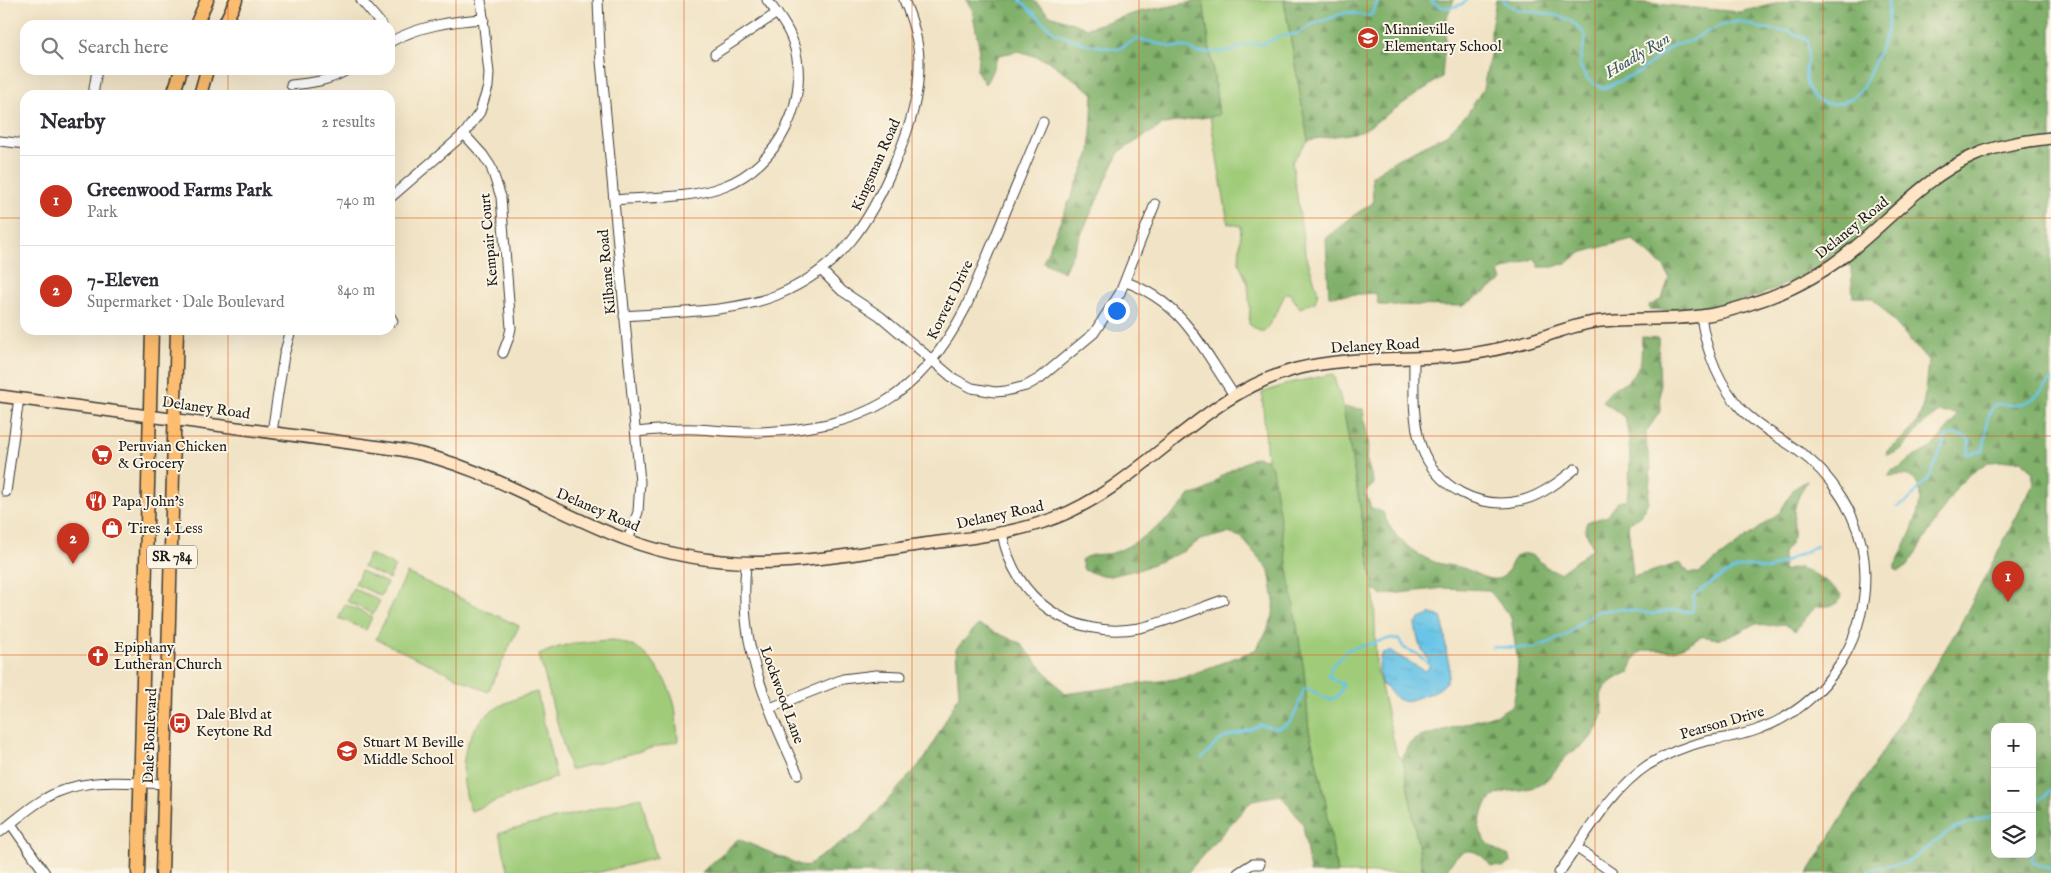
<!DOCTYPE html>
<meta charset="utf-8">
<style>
body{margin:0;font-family:"IM FELL English",serif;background:#f7f7f7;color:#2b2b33}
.controls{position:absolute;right:15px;bottom:15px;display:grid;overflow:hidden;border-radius:10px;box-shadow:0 5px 20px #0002}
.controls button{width:45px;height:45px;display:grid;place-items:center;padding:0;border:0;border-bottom:1px solid #e1e1e2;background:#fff;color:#2b2b33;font:25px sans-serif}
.you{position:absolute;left:1116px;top:310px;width:18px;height:18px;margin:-12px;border:4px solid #fff;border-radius:50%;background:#1a73e8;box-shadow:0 0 0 8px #1a73e833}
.badge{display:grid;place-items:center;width:32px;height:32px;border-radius:50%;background:#c8321e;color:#fff;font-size:16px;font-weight:700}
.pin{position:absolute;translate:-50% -41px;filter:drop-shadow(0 1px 2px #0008)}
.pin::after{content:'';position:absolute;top:26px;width:18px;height:15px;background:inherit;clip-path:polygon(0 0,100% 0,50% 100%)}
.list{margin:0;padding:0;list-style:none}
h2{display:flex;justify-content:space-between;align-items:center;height:65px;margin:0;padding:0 20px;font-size:21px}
h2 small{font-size:16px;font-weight:400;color:#7c7c81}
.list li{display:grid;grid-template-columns:32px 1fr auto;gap:15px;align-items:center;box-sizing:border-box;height:90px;padding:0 20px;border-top:1px solid #e1e1e2}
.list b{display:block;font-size:19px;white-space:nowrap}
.list p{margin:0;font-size:16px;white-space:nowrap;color:#7c7c81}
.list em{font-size:16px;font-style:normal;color:#7c7c81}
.icon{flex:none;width:28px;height:28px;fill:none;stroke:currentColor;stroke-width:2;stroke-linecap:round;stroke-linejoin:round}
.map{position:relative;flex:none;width:2051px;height:873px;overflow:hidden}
.search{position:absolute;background:#fff;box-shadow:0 5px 20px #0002;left:20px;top:20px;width:375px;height:55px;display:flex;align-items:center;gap:12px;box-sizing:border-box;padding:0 18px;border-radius:15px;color:#7c7c81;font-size:19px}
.panel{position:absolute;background:#fff;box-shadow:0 5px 20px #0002;left:20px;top:90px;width:375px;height:245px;border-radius:15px}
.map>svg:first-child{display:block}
</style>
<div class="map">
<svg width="2051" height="873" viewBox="0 0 2051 873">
<defs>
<pattern id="forest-firs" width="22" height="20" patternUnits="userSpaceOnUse" patternTransform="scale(1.25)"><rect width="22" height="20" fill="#80b06a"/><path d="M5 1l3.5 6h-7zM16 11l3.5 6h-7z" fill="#688e56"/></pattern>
<pattern id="water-ripples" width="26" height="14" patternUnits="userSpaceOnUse" patternTransform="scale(1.25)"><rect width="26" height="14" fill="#69c4e7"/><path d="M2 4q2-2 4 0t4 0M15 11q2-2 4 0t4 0" fill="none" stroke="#5aa8c6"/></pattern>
</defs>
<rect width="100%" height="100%" fill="#fcf5e5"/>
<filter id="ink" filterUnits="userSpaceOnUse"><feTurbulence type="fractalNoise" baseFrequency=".02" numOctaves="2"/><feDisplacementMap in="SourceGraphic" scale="10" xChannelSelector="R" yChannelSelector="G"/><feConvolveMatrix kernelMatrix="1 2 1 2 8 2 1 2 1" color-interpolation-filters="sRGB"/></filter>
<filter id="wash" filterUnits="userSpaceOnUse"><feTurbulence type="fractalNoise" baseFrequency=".0096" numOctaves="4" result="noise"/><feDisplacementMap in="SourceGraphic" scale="20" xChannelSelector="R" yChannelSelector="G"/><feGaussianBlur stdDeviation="1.12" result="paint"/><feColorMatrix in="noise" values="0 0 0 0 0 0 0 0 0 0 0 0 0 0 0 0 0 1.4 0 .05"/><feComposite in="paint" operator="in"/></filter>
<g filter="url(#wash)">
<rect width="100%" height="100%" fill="#f1e3c5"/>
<g fill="#a0cc7a" stroke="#5e744b">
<polygon points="1203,0 1284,0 1308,140 1292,162 1305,251 1318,292 1315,302 1300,308 1289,293 1285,294 1277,312 1265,331 1259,331 1249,324 1250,309 1248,284 1239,263 1241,226 1228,223 1210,116 1219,114"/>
<polygon points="1333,374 1343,407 1374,588 1376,665 1397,755 1403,759 1423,873 1337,873 1325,799 1309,730 1272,468 1267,459 1262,393 1290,383"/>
<polygon points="369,554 395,566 389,579 363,567"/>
<polygon points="361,571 387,583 381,596 355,584"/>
<polygon points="407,573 519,626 488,692 376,639"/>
<polygon points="353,588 380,601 373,614 347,601"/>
<polygon points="345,604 372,617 366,630 339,618"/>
<path d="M614,640C621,643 630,644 636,648C656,660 674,691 676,714C677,723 677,732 678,741L570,770L539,655C563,643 587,641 614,640Z"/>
<path d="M537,692L556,777L471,811C460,783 459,747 479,723C494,705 516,698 537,692Z"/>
<polygon points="641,797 656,858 596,873 509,873 499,833"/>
</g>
<g fill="url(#forest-firs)" stroke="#4e6643" fill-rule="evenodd">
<path d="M966,0H1033L1050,15L1087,28L1139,12L1203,0L1219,115L1164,124L1119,152L1064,272L1043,262L1090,153L1093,93L1049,61L1019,51L999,55C993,65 992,75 985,84L977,71L979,46L972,9Z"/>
<polygon points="1284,0 1454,0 1447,17 1442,77 1361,132 1308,140"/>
<path d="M1496,0H1612L1739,12L1794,0H2051V873H1808L1959,627L2034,483L2032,472L2022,460L1988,462L1969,475L1956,488L1912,559L1906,567L1898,571L1895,569V565C1904,549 1936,489 1910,477C1903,473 1895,476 1888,476L1891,471L1900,468L1910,459L1931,448L1954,421L1957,414L1939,412C1932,417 1926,421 1920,427C1910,438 1903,455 1886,454L1887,451C1897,443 1914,431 1919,418C1926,400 1926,379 1928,360L1873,298L1853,297L1851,268L1832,257C1819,265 1806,274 1792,281C1749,303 1699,314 1650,309L1649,306L1662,299L1669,278L1665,268L1632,239L1583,252L1566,263L1553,267H1539L1535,258L1499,272L1502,281L1463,306L1378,305L1376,293L1329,296L1326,238L1354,215L1373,203L1372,176L1397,159L1446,135L1468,113L1483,89L1491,50V28ZM1995,727H2032V854H1995Z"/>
<path d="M1642,337L1658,338L1661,410L1646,432L1647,449L1651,466L1648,502L1640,516L1628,524L1633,577L1680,563L1689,573H1699L1780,512L1795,487L1807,481C1803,489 1797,498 1795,507C1791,529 1800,533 1783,553V571C1788,570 1794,568 1799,568C1810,569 1836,587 1842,596C1836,608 1828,606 1816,606L1795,631L1785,624L1764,626L1756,623C1736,633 1726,643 1703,636C1695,639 1686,646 1677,649C1658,655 1636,638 1630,672C1619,676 1601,684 1601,699C1601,704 1604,709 1603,714C1601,723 1594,734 1588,741C1582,747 1573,750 1567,756C1558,765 1552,777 1541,784C1518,797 1492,781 1482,815C1480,820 1478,829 1481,833C1486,844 1498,853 1510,856L1511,862L1503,867L1491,866C1473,842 1457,848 1446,873H1423L1403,759C1405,747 1409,742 1420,737L1498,714L1513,705L1516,689L1518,662L1511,618L1489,590L1444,588L1381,595L1374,588L1343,407L1363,409L1369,447L1366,458L1374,484L1365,492L1371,508L1383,512C1390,534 1410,552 1432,561C1443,566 1455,565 1466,569C1476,573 1487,581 1498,579C1514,575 1508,551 1527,554C1537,556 1542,564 1549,569C1552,571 1557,572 1560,573L1593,548L1585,529L1587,522L1608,516L1616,503L1627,499C1631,470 1631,445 1625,417L1602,401L1615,387L1626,383L1635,373L1641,361Z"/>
<path d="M1255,457L1267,459L1272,468L1304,670L1309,730L1325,799L1337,873H1310L1303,824L1281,795L1252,800L1187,873H701L738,839L805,867L862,829L926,757L959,695L956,649L978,625L1020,643L1065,694L1182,678L1255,650L1266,633L1273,616L1274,601L1269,570L1241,537L1228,533L1200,540L1184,551L1141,569L1110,576L1096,574L1084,570L1081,560C1092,551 1106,557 1118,551C1143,540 1174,517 1190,495C1214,491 1213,479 1231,470C1239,466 1247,461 1255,457Z"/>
</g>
<path fill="url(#water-ripples)" stroke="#427082" d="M1432,614L1441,617C1445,628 1445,638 1446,649C1446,654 1448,659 1449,664C1451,685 1439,691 1422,696C1415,699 1407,702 1399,700C1392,697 1390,688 1382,685C1379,674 1377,662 1383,653L1390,651L1425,671L1429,668V661L1419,644L1415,625L1420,619Z"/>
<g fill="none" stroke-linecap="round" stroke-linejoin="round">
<g stroke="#69c4e7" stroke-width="2.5">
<polyline points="1020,0 1055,33 1086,44 1117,49 1138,39 1172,47 1187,47 1197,53 1235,51 1239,47 1254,43 1261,45 1280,36 1296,34 1314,24 1347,12 1369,16 1373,13 1378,0"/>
<path d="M1430,0C1441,10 1456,10 1467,0"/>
<path d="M1503,0C1522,22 1566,1 1586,37L1579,64L1587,79L1603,89L1641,71L1674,44L1687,42L1719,26L1739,21L1760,28L1791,32L1807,39C1813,58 1797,75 1812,95C1824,110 1849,104 1860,91C1866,83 1884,41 1887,31C1890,22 1888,10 1888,0"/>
<path d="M1897,507L1907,502L1931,475L1946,437C1955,433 1963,433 1970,441L1967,454L1982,451C1990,433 1981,425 1994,405C2000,403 2004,404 2010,405C2028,407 2041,393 2051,380"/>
<path d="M1492,647L1535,648L1567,635L1584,620L1599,611L1606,610L1625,609L1653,614L1673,610L1691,612L1693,610V597L1695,594C1709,584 1730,568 1749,566C1755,566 1762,569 1769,569L1817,546"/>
<path d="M1202,758C1208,753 1213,746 1219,741C1231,732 1247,734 1259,725C1265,724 1269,728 1275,728C1295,728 1298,704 1304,689L1307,688L1329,700L1337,697L1343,686L1342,683H1339L1329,677L1331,667L1347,650L1392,638L1399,640L1404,648L1417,654L1429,664H1432"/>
<polyline points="2032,803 2044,797 2051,790"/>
<polyline points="2032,817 2036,823 2032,849"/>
<polyline points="2032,854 2032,860 2036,864 2051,869"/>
<polyline points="1869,873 1870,871 1877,867 1906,863 1949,832 1963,825 1995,815"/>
</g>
</g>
</g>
<g filter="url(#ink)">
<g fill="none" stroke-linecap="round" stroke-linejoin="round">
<g stroke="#3c3a35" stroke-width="11">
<g id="street">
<polyline points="361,0 382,25"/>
<polyline points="598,0 600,50 640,482 638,512 628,540"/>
<path d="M390,42C419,26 451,21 484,19"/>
<polyline points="715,54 777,13"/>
<path d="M291,85C311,83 330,81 347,70"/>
<polyline points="93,95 97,70"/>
<polyline points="464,134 483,155 491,167 501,197 511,328 509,337 503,353"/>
<polyline points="0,141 25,144"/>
<polyline points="390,198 464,134 480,112 488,87 489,73 481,0"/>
<path d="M615,200C650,197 691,199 724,186C779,165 812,99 793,42C788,27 777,13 767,0"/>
<polyline points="821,270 842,291 880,316 953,378 972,388 995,392 1006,391 1026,386 1040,378 1094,333 1120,293 1155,204"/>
<path d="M1126,282C1184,303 1201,347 1234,395"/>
<polyline points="390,316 393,321"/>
<path d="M624,316C671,312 734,313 777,295C842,268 870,222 896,160C910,127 920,95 919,58C918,38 912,19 904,0"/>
<path d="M1414,358C1414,386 1412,419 1421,446C1436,488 1480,511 1523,500C1542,495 1560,481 1575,469"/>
<polyline points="272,432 284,355 291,330"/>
<path d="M636,432C656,430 676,428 697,429C718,430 740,433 761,432C862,428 919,399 966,307L1043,122"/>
<polyline points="6,492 19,398"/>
<path d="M1002,533C1014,600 1072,640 1139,628C1168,622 1196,609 1223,600"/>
<path d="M746,564C744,589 744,615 749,640C757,685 779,733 798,774"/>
<polyline points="770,708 843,679 876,675 901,676"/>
<polyline points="11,824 45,873"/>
<path d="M0,832C15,821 29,807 46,798C83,776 124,783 166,784"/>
<polyline points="1577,848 1613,873"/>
<polyline points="1238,873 1252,864 1260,864"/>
<path d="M1559,873C1585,837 1610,790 1648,765C1666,754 1686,746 1706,741C1724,738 1742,736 1759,729C1829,704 1872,633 1864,560C1860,518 1832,474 1797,450C1779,437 1759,427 1743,411C1718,384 1706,351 1701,316"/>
</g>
</g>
<g stroke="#3c3a35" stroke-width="14">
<path id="secondary" d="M0,396L402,450C482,464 550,511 625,539C730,579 818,559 924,544C968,538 1013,534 1055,518C1145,483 1201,394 1296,369C1347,356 1403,360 1455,356C1485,353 1514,346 1542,337C1559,331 1576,325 1594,322C1629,317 1665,321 1701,316C1718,314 1736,309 1753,303C1789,292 1824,273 1854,248C1892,217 1927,176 1973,156C1997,145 2025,141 2051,138"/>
</g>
<g stroke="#3c3a35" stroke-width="15">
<g id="primary">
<polyline points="196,25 207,0"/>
<polyline points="224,25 236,0"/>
<polyline points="173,95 181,70"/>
<polyline points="200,95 207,70"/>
<polyline points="138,873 152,330"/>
<polyline points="162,873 177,330"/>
</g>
</g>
<use href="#street" stroke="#fff" stroke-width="9"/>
<use href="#secondary" stroke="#fee5c5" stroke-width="11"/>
<use href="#primary" stroke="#fcbd6f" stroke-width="12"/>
</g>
</g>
<path fill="none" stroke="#de560d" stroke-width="1" stroke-opacity="0.55" d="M228,0V25M456,0V873M684,0V873M912,0V873M1139,0V873M1367,0V873M1595,0V873M1823,0V873M228,70V95M0,218H25M390,218H2051M228,330V873M0,436H2051M0,655H2051"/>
<defs>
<g id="school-disc" transform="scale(1.125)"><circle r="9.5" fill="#c8321e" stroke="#fcf5e5"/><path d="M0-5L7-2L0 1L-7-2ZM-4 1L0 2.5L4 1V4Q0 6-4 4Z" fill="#fff"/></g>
<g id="supermarket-disc" transform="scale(1.125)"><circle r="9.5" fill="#c8321e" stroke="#fcf5e5"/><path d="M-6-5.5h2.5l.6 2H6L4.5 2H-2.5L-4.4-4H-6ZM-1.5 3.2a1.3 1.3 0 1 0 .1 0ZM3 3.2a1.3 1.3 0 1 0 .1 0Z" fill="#fff"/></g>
<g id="restaurant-disc" transform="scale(1.125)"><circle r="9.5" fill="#c8321e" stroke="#fcf5e5"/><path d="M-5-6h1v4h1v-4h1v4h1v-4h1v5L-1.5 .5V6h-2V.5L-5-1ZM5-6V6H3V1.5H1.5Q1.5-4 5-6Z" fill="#fff"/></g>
<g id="shop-disc" transform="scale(1.125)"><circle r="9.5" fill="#c8321e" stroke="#fcf5e5"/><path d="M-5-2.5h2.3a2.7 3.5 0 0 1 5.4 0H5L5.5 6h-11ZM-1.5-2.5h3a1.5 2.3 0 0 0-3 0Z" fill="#fff"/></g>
<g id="church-disc" transform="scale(1.125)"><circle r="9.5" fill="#c8321e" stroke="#fcf5e5"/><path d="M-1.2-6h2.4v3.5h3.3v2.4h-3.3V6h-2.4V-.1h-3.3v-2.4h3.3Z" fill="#fff"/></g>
<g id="bus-disc" transform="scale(1.125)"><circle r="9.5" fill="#c8321e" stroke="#fcf5e5"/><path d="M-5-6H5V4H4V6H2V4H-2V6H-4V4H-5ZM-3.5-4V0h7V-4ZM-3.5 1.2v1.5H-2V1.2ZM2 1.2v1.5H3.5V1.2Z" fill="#fff"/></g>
</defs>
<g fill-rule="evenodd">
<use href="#school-disc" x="1368" y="38"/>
<use href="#supermarket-disc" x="102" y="455"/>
<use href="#restaurant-disc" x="96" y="501"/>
<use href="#shop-disc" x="112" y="528"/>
<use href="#church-disc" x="98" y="656"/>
<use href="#bus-disc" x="180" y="723"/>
<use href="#school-disc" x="347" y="751"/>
</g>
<g text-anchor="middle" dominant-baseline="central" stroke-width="4" stroke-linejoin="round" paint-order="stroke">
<rect fill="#fcf5e5" stroke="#5f5d58" stroke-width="1" x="147" y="545.5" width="50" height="23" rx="4"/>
<g font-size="14" font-weight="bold" fill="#1c1c1c">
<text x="172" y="557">SR 784</text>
</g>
<g font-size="15" fill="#1c1c1c" stroke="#fcf5e5" text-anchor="start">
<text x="1384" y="29">Minnieville<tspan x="1384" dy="17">Elementary School</tspan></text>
<text x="118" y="446">Peruvian Chicken<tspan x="118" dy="17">&amp; Grocery</tspan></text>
<text x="112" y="501">Papa John's</text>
<text x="128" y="528">Tires 4 Less</text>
<text x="114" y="647">Epiphany<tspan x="114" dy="17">Lutheran Church</tspan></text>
<text x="196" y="714">Dale Blvd at<tspan x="196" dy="17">Keytone Rd</tspan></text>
<text x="363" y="742">Stuart M Beville<tspan x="363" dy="17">Middle School</tspan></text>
</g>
<g font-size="15" fill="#1c1c1c" stroke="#fcf5e5">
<text transform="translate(876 165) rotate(-66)">Kingsman Road</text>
<text transform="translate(1852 228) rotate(-39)">Delaney Road</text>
<text transform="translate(489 240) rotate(-95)">Kempair Court</text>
<text transform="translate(607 272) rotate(-95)">Kilbane Road</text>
<text transform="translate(950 300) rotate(-64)">Korvett Drive</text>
<text transform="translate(1375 346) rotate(-3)">Delaney Road</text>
<text transform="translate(206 408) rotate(8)">Delaney Road</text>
<text transform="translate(598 510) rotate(23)">Delaney Road</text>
<text transform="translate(1000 515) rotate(-12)">Delaney Road</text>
<text transform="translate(782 695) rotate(70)">Lockwood Lane</text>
<text transform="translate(1722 723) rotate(-16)">Pearson Drive</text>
<text transform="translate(150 736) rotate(-88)">Dale Boulevard</text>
</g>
<g font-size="16" font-style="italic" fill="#375763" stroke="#fcf5e5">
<text transform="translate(1638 56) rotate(-31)">Hoadly Run</text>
</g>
</g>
</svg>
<div class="controls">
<button>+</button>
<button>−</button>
<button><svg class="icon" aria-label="layers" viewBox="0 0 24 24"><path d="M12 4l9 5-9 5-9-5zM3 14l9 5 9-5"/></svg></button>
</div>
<div class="you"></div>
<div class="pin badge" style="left:2008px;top:602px">1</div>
<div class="pin badge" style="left:73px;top:564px">2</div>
<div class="search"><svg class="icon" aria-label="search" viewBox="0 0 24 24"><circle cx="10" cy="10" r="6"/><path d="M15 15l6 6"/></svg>Search here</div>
<section class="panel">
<h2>Nearby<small>2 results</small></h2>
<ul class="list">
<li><span class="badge">1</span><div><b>Greenwood Farms Park</b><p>Park</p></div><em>740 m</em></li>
<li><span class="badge">2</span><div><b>7-Eleven</b><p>Supermarket · Dale Boulevard</p></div><em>840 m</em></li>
</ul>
</section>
</div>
